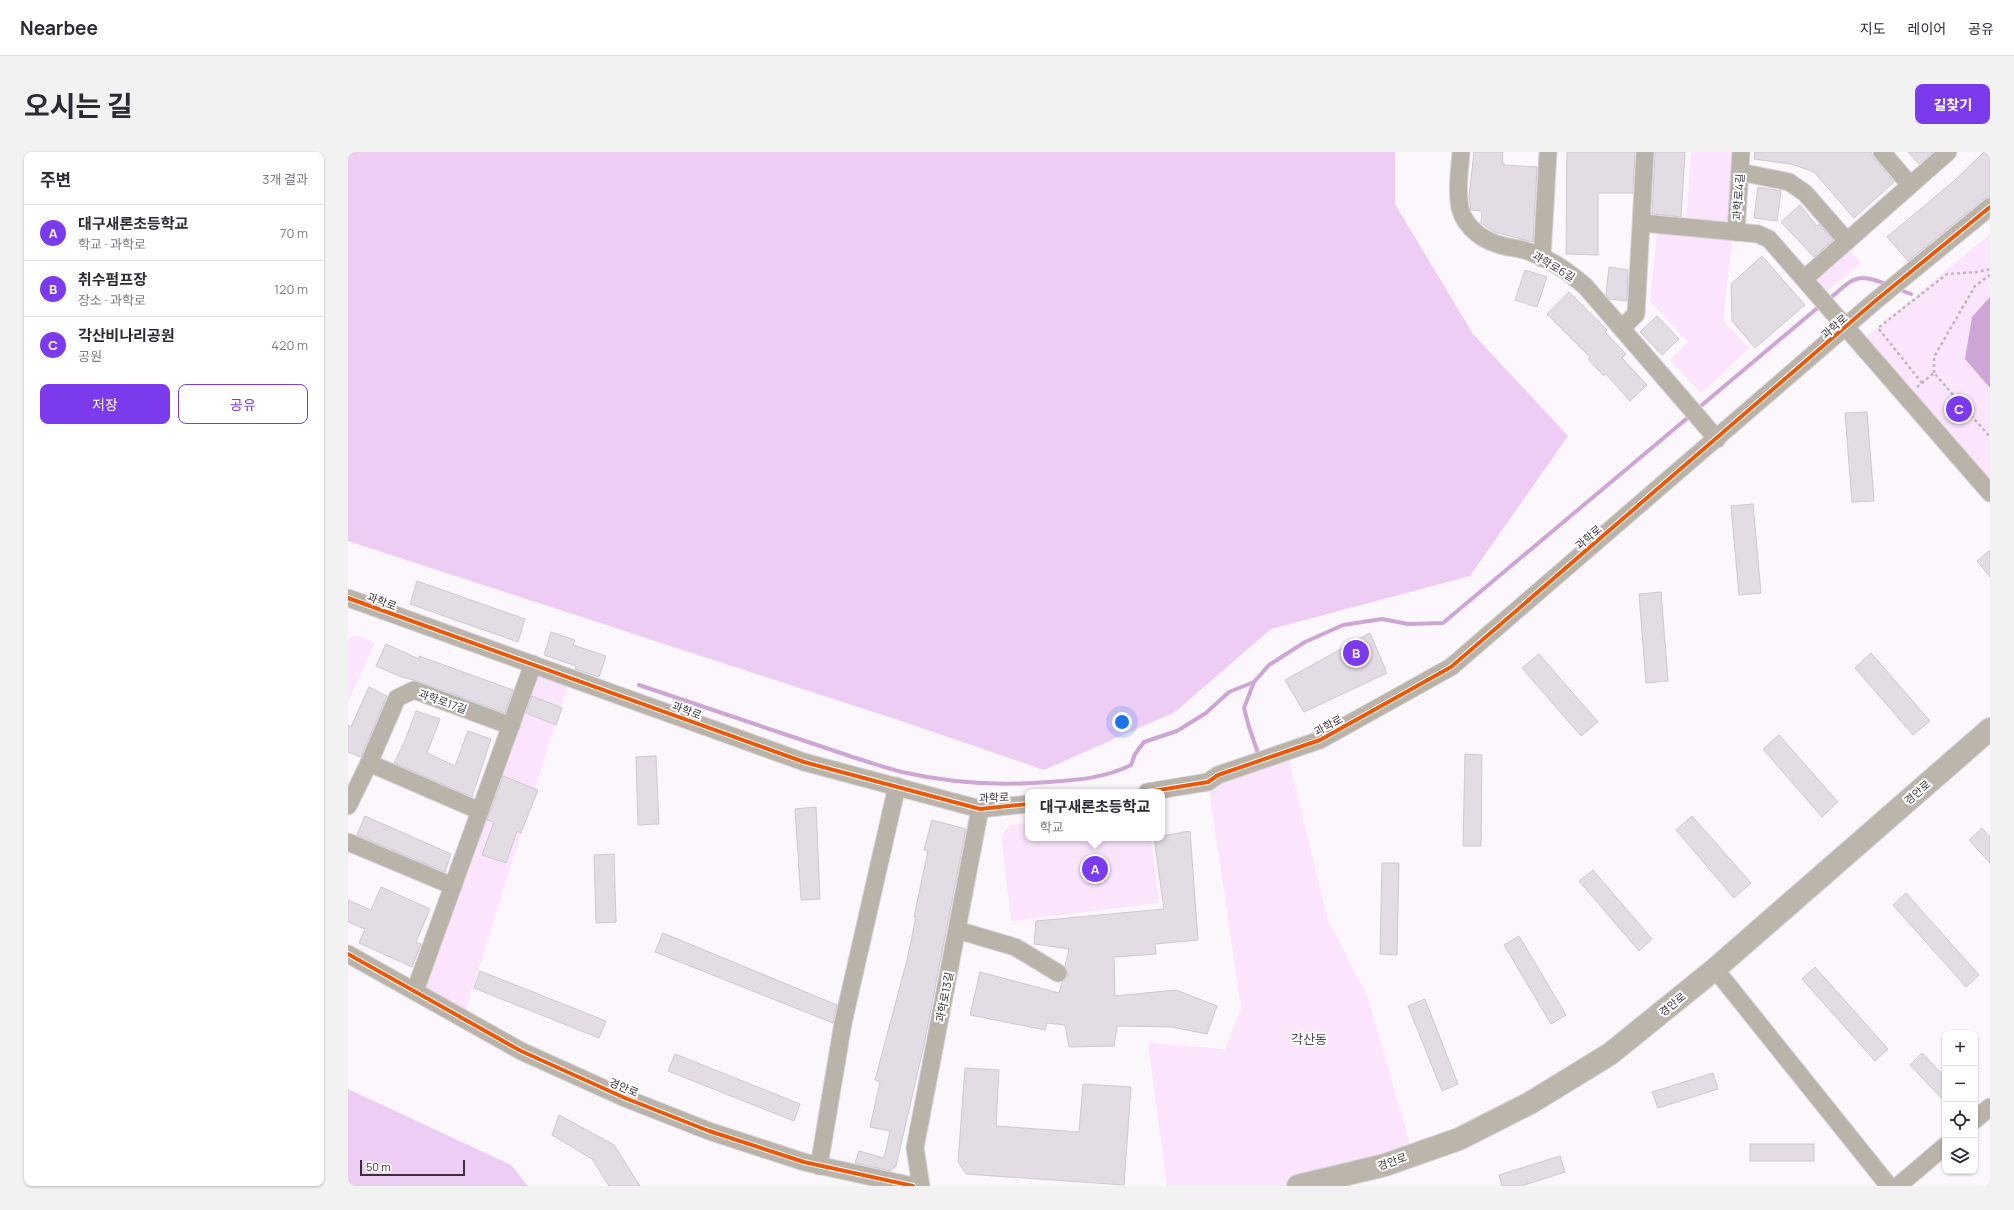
<!DOCTYPE html>
<html lang="ko">
<meta charset="utf-8">
<style>
body{margin:0;font-family:Manrope,"Noto Sans KR",sans-serif;background:#f2f2f3;color:#2b2b33}
.controls{position:absolute;right:12px;bottom:12px;display:grid;overflow:hidden;border-radius:8px;box-shadow:0 1px 3px #0004}
.controls button{width:36px;height:36px;display:grid;place-items:center;padding:0;border:0;border-bottom:1px solid #e1e1e2;background:#fff;color:#2b2b33;font:20px sans-serif}
.scale{position:absolute;left:12px;bottom:10px;width:105px;box-sizing:border-box;padding-left:4px;border:2px solid #38313a;border-top:0;font-size:11px;line-height:14px;white-space:nowrap;color:#38313a;-webkit-text-stroke:3px #fff;paint-order:stroke}
.you{position:absolute;left:774px;top:570px;width:14px;height:14px;margin:-10px;border:3px solid #fff;border-radius:50%;background:#1a73e8;box-shadow:0 0 0 6px #1a73e833}
.badge{display:grid;place-items:center;width:26px;height:26px;border-radius:50%;background:#7c3aed;color:#fff;font-size:13px;font-weight:700}
.pin{position:absolute;translate:-50% -50%;border:2px solid #fff;box-shadow:0 1px 4px #0006}
.popup{position:absolute;left:677px;top:637px;width:140px;height:52px;box-sizing:border-box;display:grid;place-content:center;border-radius:8px;background:#fff;filter:drop-shadow(0 1px 3px #0005);font-size:13px;white-space:nowrap;color:#7c7c81}
.popup b{font-size:15px;color:#2b2b33}
.popup::after{content:'';position:absolute;left:50%;top:100%;margin-left:-8px;border:8px solid transparent;border-top-color:#fff}
.list{margin:0;padding:0;list-style:none}
h2{display:flex;justify-content:space-between;align-items:center;height:52px;margin:0;padding:0 16px;font-size:17px}
h2 small{font-size:13px;font-weight:400;color:#7c7c81}
.list li{display:grid;grid-template-columns:26px 1fr auto;gap:12px;align-items:center;box-sizing:border-box;height:56px;padding:0 16px;border-top:1px solid #e1e1e2}
.list b{display:block;font-size:15px;white-space:nowrap}
.list p{margin:0;font-size:13px;white-space:nowrap;color:#7c7c81}
.list em{font-size:13px;font-style:normal;color:#7c7c81}
.actions{display:flex;gap:8px;padding:12px 16px}
.actions a{flex:1;padding:9px 0;border:1px solid #7c3aed;border-radius:8px;text-align:center;font-size:14px;color:#7c3aed}
.actions .main{background:#7c3aed;color:#fff}
.icon{flex:none;width:22px;height:22px;fill:none;stroke:currentColor;stroke-width:2;stroke-linecap:round;stroke-linejoin:round}
.map{position:relative;flex:none;width:1642px;height:1034px;overflow:hidden;border-radius:8px}
header{display:flex;align-items:center;gap:24px;box-sizing:border-box;height:56px;padding:0 20px;background:#fff;border-bottom:1px solid #e1e1e2}
header strong{font-size:19px}
nav{display:flex;gap:22px;margin-inline-start:auto;font-size:14px}
.intro{display:flex;align-items:center;justify-content:space-between;box-sizing:border-box;height:96px;padding:0 24px}
h1{margin:0;font-size:28px}
.button{padding:10px 18px;border-radius:8px;background:#7c3aed;color:#fff;font-size:14px;font-weight:700}
main{display:flex;gap:24px;padding:0 24px}
aside{flex:1;background:#fff;border-radius:8px;box-shadow:0 1px 3px #0004}
.map>svg:first-child{display:block}
</style>
<header>
<strong>Nearbee</strong>
<nav><a>지도</a><a>레이어</a><a>공유</a></nav>
</header>
<div class="intro"><h1>오시는 길</h1><a class="button">길찾기</a></div>
<main>
<aside>
<h2>주변<small>3개 결과</small></h2>
<ul class="list">
<li><span class="badge">A</span><div><b>대구새론초등학교</b><p>학교 · 과학로</p></div><em>70 m</em></li>
<li><span class="badge">B</span><div><b>취수펌프장</b><p>장소 · 과학로</p></div><em>120 m</em></li>
<li><span class="badge">C</span><div><b>각산비나리공원</b><p>공원</p></div><em>420 m</em></li>
</ul>
<div class="actions"><a class="main">저장</a><a>공유</a></div>
</aside>
<div class="map">
<svg width="1642" height="1034" viewBox="0 0 1642 1034">
<rect width="100%" height="100%" fill="#fcf7fc"/>
<g fill="#fae5fd">
<polygon points="1343,0 1385,0 1380,74 1338,71"/>
<polygon points="1309,80 1384,88 1375,169 1401,196 1353,241 1322,208 1340,190 1302,149"/>
<polygon points="1642,82 1642,330 1518,185"/>
<polygon points="1500,95 1513,111 1479,139 1469,128 1471,119"/>
<polygon points="9,483 27,491 0,549 0,487"/>
<polygon points="185,512 222,526 115,866 67,839"/>
<polygon points="939,600 980,768 1020,846 1065,1002 950,1034 819,1034 800,891 877,897 893,856 860,630"/>
<polygon points="680,671 680,686 803,686 811,751 663,769 653,683 662,673"/>
</g>
<g fill="#eecdf4">
<polygon points="0,0 1047,0 1047,52 1125,182 1220,284 1122,424 923,477 827,560 696,618 550,568 0,389"/>
<polygon points="0,937 163,1013 180,1034 0,1034"/>
</g>
<polygon fill="#cea6d6" points="1642,145 1642,236 1617,207 1624,165"/>
<g fill="none" stroke-linecap="round" stroke-linejoin="round">
<g stroke="#cea6d6" stroke-width="4">
<polyline points="1550,137 1563,142"/>
<path d="M1480,148C1505,127 1507,119 1540,133"/>
<polyline points="1348,258 1473,153"/>
<polyline points="906,530 896,556 901,575 911,604"/>
<path d="M291,533C341,550 392,567 442,584C479,596 516,610 554,620C602,631 652,634 701,630C730,628 757,626 783,613L787,602L796,590L829,579L858,561L881,540L906,530L921,513L957,490L995,473L1034,467L1060,472L1095,471L1343,263"/>
</g>
</g>
<g fill="#e3dce4" stroke="#cec8cf">
<polygon points="1126,0 1155,0 1154,11 1156,11 1156,13 1189,15 1185,90 1146,80 1133,71 1134,59 1123,58 1121,45"/>
<polygon points="1219,0 1287,0 1285,41 1250,41 1250,103 1218,102"/>
<polygon points="1307,0 1337,0 1333,65 1304,62"/>
<polygon points="1407,0 1523,0 1526,6 1546,30 1506,66 1466,20 1443,12 1406,7"/>
<polygon points="1560,0 1585,0 1571,12"/>
<polygon points="1636,0 1642,0 1642,45 1636,47 1560,109 1539,85 1607,28"/>
<polygon points="1410,35 1433,39 1429,69 1406,66"/>
<polygon points="1452,53 1469,74 1471,72 1485,88 1466,105 1433,70"/>
<polygon points="1414,104 1457,153 1407,196 1384,169 1383,132"/>
<polygon points="1261,115 1280,118 1279,149 1261,147 1258,143"/>
<polygon points="1177,118 1199,125 1189,155 1167,148"/>
<polygon points="1221,140 1259,178 1257,180 1278,202 1274,206 1299,233 1282,249 1258,222 1256,224 1240,207 1242,205 1199,162"/>
<polygon points="1309,164 1331,187 1314,203 1292,180"/>
<polygon points="1519,260 1526,349 1504,350 1497,261"/>
<polygon points="1405,352 1413,441 1391,443 1383,354"/>
<polygon points="1642,398 1642,425 1629,409"/>
<polygon points="69,429 177,467 170,490 62,452"/>
<polygon points="1313,440 1320,529 1298,531 1291,442"/>
<polygon points="203,480 227,488 225,493 258,504 251,525 227,517 228,514 196,503"/>
<polygon points="1022,481 1039,521 956,560 937,528"/>
<polygon points="38,492 71,507 71,504 165,538 157,561 69,529 51,524 28,514"/>
<polygon points="1523,501 1582,569 1565,583 1507,516"/>
<polygon points="1191,502 1250,570 1233,584 1174,516"/>
<polygon points="21,535 39,544 13,605 0,600 0,573 3,575"/>
<polygon points="184,544 214,556 208,573 178,561"/>
<polygon points="68,559 92,567 79,601 107,614 120,579 143,587 124,645 46,611 56,591"/>
<polygon points="1431,583 1490,650 1474,665 1415,597"/>
<polygon points="1117,602 1134,603 1133,694 1115,694"/>
<polygon points="308,604 311,672 290,673 288,605"/>
<polygon points="155,624 190,638 173,681 169,679 158,711 134,703 146,670 139,668"/>
<polygon points="468,655 472,747 453,748 447,657"/>
<polygon points="17,664 103,702 97,720 9,683"/>
<polygon points="1344,664 1403,731 1386,746 1328,678"/>
<polygon points="584,668 618,677 576,893 548,1014 542,1019 507,1011 511,999 536,1006 542,979 522,975 532,930 527,928 559,808 568,765 566,765 580,699 576,698"/>
<polygon points="1634,676 1642,685 1642,711 1621,688"/>
<polygon points="842,679 850,788 807,792 808,802 766,805 767,844 828,838 869,854 859,882 824,875 769,874 766,894 721,895 717,873 699,871 697,878 622,863 632,820 711,841 714,830 718,826 720,822 717,814 721,797 686,792 688,769 816,757 806,686 814,686 814,684"/>
<polygon points="266,702 268,770 248,771 246,703"/>
<polygon points="1034,711 1051,711 1049,803 1032,802"/>
<polygon points="1245,718 1304,787 1291,799 1231,729"/>
<polygon points="33,735 82,757 68,790 73,792 64,815 11,791 17,777 0,770 0,748 23,758"/>
<polygon points="1558,741 1631,823 1618,835 1545,753"/>
<polygon points="315,781 489,853 485,871 307,800"/>
<polygon points="1171,784 1218,863 1203,872 1156,793"/>
<polygon points="1467,815 1540,897 1527,909 1454,827"/>
<polygon points="132,819 258,869 251,886 126,836"/>
<polygon points="1077,847 1110,932 1094,939 1060,854"/>
<polygon points="1574,901 1597,925 1597,950 1562,913"/>
<polygon points="327,902 452,952 446,969 320,919"/>
<polygon points="617,916 651,918 648,974 731,980 735,932 783,935 776,1033 618,1022 610,1010"/>
<polygon points="1365,921 1370,937 1310,956 1304,940"/>
<polygon points="211,963 266,993 292,1034 261,1034 244,1007 204,983"/>
<rect x="1402" y="992" width="64" height="17"/>
<polygon points="1212,1004 1217,1020 1173,1034 1154,1034 1151,1023"/>
</g>
<g fill="none" stroke-linecap="round" stroke-linejoin="round">
<g stroke="#d8d4d8" stroke-width="19">
<g id="minor">
<path d="M1113,0C1112,16 1109,33 1111,49C1112,70 1130,86 1149,92C1160,96 1172,96 1182,100C1202,107 1221,120 1237,134L1369,287"/>
<polyline points="1534,0 1562,33"/>
<polyline points="1392,20 1441,30 1457,41 1499,89"/>
<polyline points="1294,71 1410,82 1421,87 1642,341"/>
<polyline points="1388,80 1393,0"/>
<polyline points="1194,106 1200,0"/>
<polyline points="1456,127 1600,0"/>
<polyline points="1274,176 1288,162 1297,0"/>
<polyline points="0,446 456,610 632,657 680,652"/>
<polyline points="21,611 132,659"/>
<polyline points="799,640 860,630 870,623 972,588 1103,515 1526,150 1642,55"/>
<polyline points="0,654 21,611 49,546 66,538 163,574"/>
<polyline points="0,690 105,734"/>
<polyline points="609,778 667,795 710,821"/>
<polyline points="0,802 173,899 277,946 361,979 456,1010 565,1034"/>
<polyline points="1367,817 1541,1034"/>
<polyline points="67,839 185,512"/>
<polyline points="1627,968 1642,955"/>
<polyline points="471,1014 495,871 549,634"/>
<polyline points="573,1034 567,996 632,657"/>
<polyline points="1550,1034 1597,994"/>
</g>
</g>
<g stroke="#d8d4d8" stroke-width="24">
<polyline id="major" points="950,1034 1037,1013 1111,987 1182,951 1262,902 1367,817 1642,577"/>
</g>
<g stroke="#bdb8b5" stroke-width="2.5" stroke-dasharray="3 3" stroke-linecap="butt">
<polyline points="1586,221 1586,205 1627,134 1642,123"/>
<polyline points="1574,231 1530,176 1599,122 1630,120 1642,117"/>
<polyline points="1569,235 1586,221 1642,285"/>
</g>
<use href="#minor" stroke="#b9b3aa" stroke-width="17"/>
<use href="#major" stroke="#bbb5ac" stroke-width="22"/>
<g stroke="#fff" stroke-width="6">
<g id="cycleway">
<polyline points="0,446 456,610 632,657 680,652"/>
<polyline points="799,640 860,630 870,623 972,588 1103,515 1526,150 1642,55"/>
<polyline points="0,802 173,899 277,946 361,979 456,1010 565,1034"/>
</g>
</g>
<use href="#cycleway" stroke="#e8590c" stroke-width="4"/>
</g>
<g text-anchor="middle" dominant-baseline="central" stroke-width="4" stroke-linejoin="round" paint-order="stroke">
<g font-size="11" fill="#38313a" stroke="#fff">
<text transform="translate(1390 45) rotate(-86)">과학로4길</text>
<text transform="translate(1206 114) rotate(31)">과학로6길</text>
<text transform="translate(1486 174) rotate(-41)">과학로</text>
<text transform="translate(1240 385) rotate(-41)">과학로</text>
<text transform="translate(34 449) rotate(20)">과학로</text>
<text transform="translate(95 549) rotate(20)">과학로17길</text>
<text transform="translate(339 558) rotate(20)">과학로</text>
<text transform="translate(980 573) rotate(-28)">과학로</text>
<text transform="translate(1569 640) rotate(-41)">경안로</text>
<text transform="translate(646 645) rotate(-2)">과학로</text>
<text transform="translate(596 845) rotate(-79)">과학로13길</text>
<text transform="translate(1324 852) rotate(-39)">경안로</text>
<text transform="translate(276 935) rotate(23)">경안로</text>
<text transform="translate(1044 1009) rotate(-19)">경안로</text>
</g>
<g font-size="13" fill="#564659" stroke="#fff">
<text x="961" y="887">각산동</text>
</g>
</g>
</svg>
<div class="controls">
<button>+</button>
<button>−</button>
<button><svg class="icon" aria-label="locate" viewBox="0 0 24 24"><circle cx="12" cy="12" r="6"/><path d="M12 2v4M12 18v4M2 12h4M18 12h4"/></svg></button>
<button><svg class="icon" aria-label="layers" viewBox="0 0 24 24"><path d="M12 4l9 5-9 5-9-5zM3 14l9 5 9-5"/></svg></button>
</div>
<div class="scale">50 m</div>
<div class="you"></div>
<div class="pin badge" style="left:747px;top:717px">A</div>
<div class="popup"><b>대구새론초등학교</b>학교</div>
<div class="pin badge" style="left:1008px;top:501px">B</div>
<div class="pin badge" style="left:1611px;top:257px">C</div>
</div>
</main>
